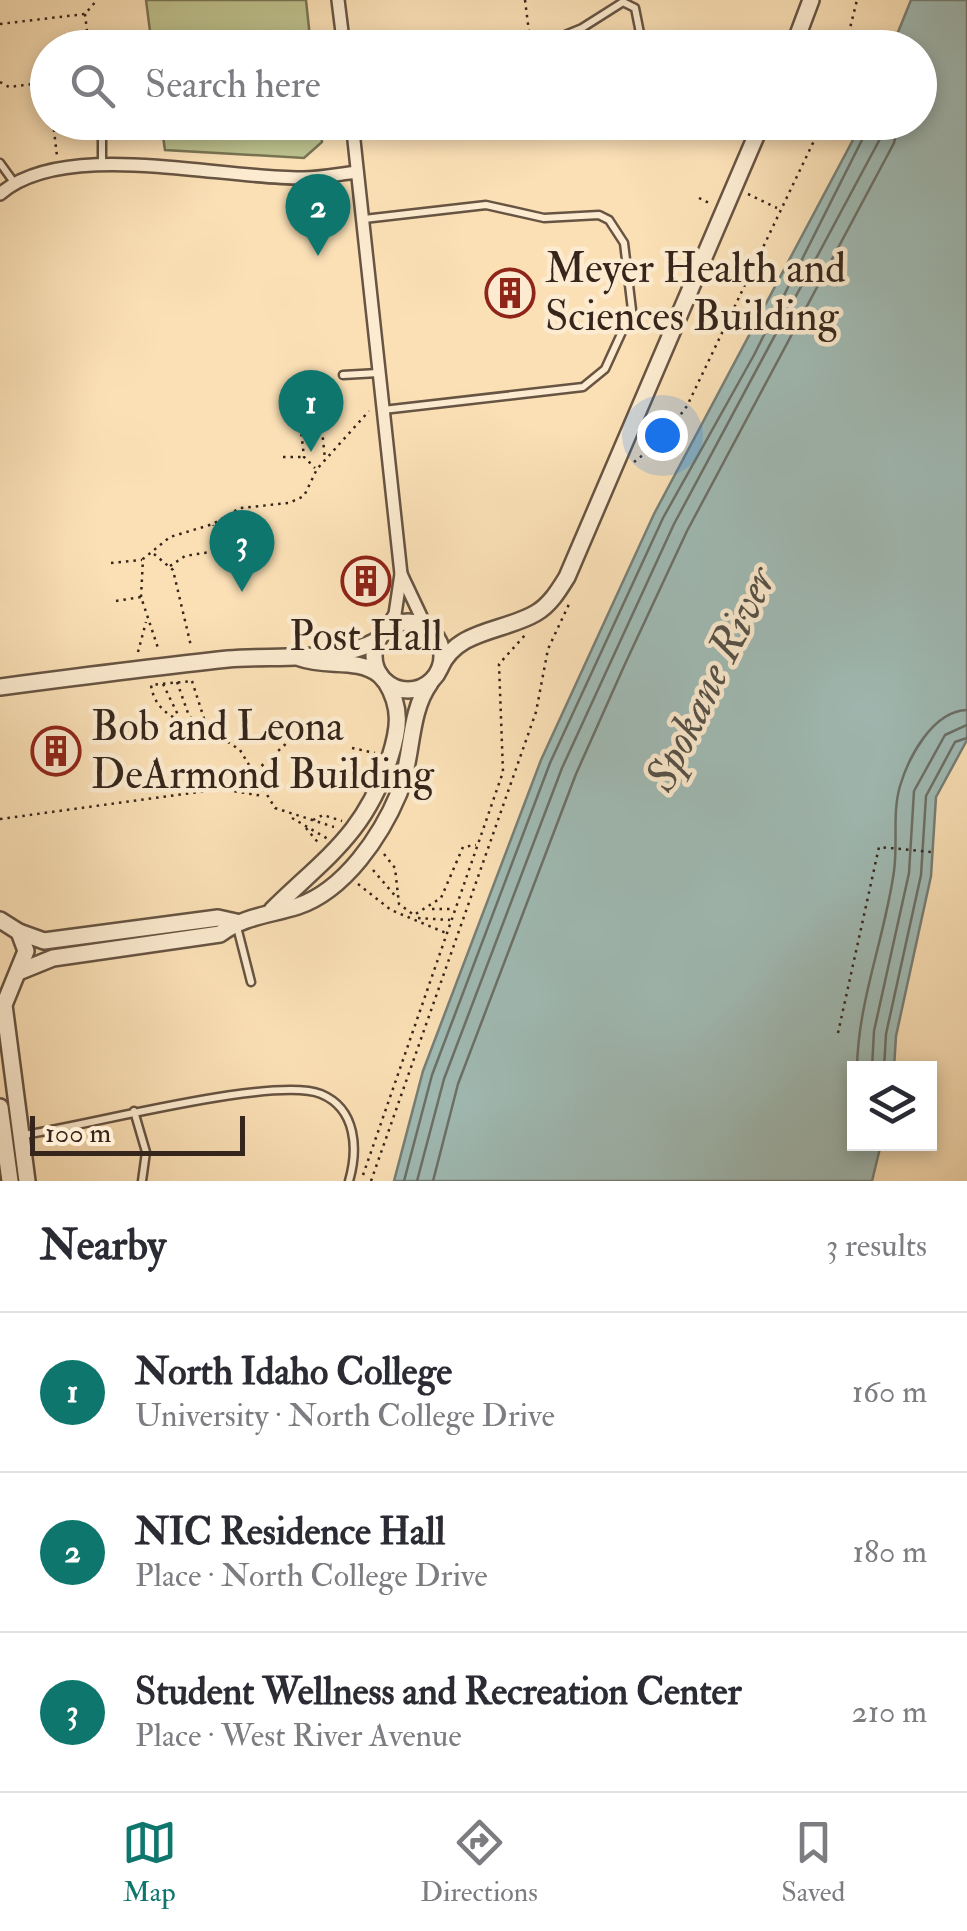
<!DOCTYPE html>
<meta charset="utf-8">
<style>
body{margin:0;font-family:"IM FELL Double Pica",serif;background:#f7f7f7;color:#2b2b33}
.controls{position:absolute;right:30px;bottom:30px;display:grid;overflow:hidden;border-radius:0px;box-shadow:0 5px 15px #0003}
.controls button{width:90px;height:90px;display:grid;place-items:center;padding:0;border:0;border-bottom:2px solid #e1e1e2;background:#fff;color:#2b2b33;font:50px sans-serif}
.scale{position:absolute;left:30px;bottom:25px;width:215px;box-sizing:border-box;padding-left:10px;border:5px solid #36251b;border-top:0;font-size:28px;line-height:35px;white-space:nowrap;color:#36251b;-webkit-text-stroke:8px #fcebd0;paint-order:stroke}
.you{position:absolute;left:662px;top:435px;width:35px;height:35px;margin:-25px;border:8px solid #fff;border-radius:50%;background:#1a73e8;box-shadow:0 0 0 15px #1a73e833}
.badge{display:grid;place-items:center;width:65px;height:65px;border-radius:50%;background:#0f766e;color:#fff;font-size:32px;font-weight:700}
.pin{position:absolute;translate:-50% -82px;filter:drop-shadow(0 2px 5px #0008)}
.pin::after{content:'';position:absolute;top:52px;width:35px;height:30px;background:inherit;clip-path:polygon(0 0,100% 0,50% 100%)}
.list{margin:0;padding:0;list-style:none}
h2{display:flex;justify-content:space-between;align-items:center;height:130px;margin:0;padding:0 40px;font-size:42px}
h2 small{font-size:32px;font-weight:400;color:#7c7c81}
.list li{display:grid;grid-template-columns:65px 1fr auto;gap:30px;align-items:center;box-sizing:border-box;height:160px;padding:0 40px;border-top:2px solid #e1e1e2}
.list b{display:block;font-size:38px;white-space:nowrap}
.list p{margin:0;font-size:32px;white-space:nowrap;color:#7c7c81}
.list em{font-size:32px;font-style:normal;color:#7c7c81}
.icon{flex:none;width:55px;height:55px;fill:none;stroke:currentColor;stroke-width:2;stroke-linecap:round;stroke-linejoin:round}
.map{position:relative;flex:none;width:967px;height:1181px;overflow:hidden}
.search{position:absolute;background:#fff;box-shadow:0 5px 15px #0003;left:30px;right:30px;top:30px;height:110px;display:flex;align-items:center;gap:25px;box-sizing:border-box;padding:0 35px;border-radius:55px;color:#7c7c81;font-size:38px}
.sheet{height:610px;background:#fff}
nav{display:flex;justify-content:space-around;align-items:center;box-sizing:border-box;height:140px;border-top:2px solid #e1e1e2;background:#fff;font-size:28px;color:#7c7c81}
nav a{display:grid;justify-items:center;gap:5px}
nav .on{color:#0f766e}
.map>svg:first-child{display:block}
</style>
<div class="map">
<svg width="967" height="1181" viewBox="0 0 967 1181">
<rect width="100%" height="100%" fill="#fbe0b6"/>
<filter id="stains"><feTurbulence type="fractalNoise" baseFrequency=".002" numOctaves="4"/><feColorMatrix values="0 0 0 0 .2 0 0 0 0 .09 0 0 0 0 .02 0 0 0 .5 -.17"/></filter>
<radialGradient id="worn" r=".72"><stop offset=".6" stop-color="#630" stop-opacity="0"/><stop offset="1" stop-color="#630" stop-opacity=".3"/></radialGradient>
<g fill="#bec28e" stroke="#7a7454" stroke-width="2.5">
<polygon points="146,0 306,0 311,47 152,47"/>
<polygon points="161,123 320,123 322,142 304,158 165,150"/>
</g>
<polygon fill="#a0bbb5" stroke="#767f77" stroke-width="2.5" points="911,0 967,0 967,740 936,797 931,876 896,1036 894,1068 854,1068 854,1144 881,1144 872,1181 394,1181 423,1071 541,760 654,514 862,123 920,122 920,48 892,47"/>
<g fill="none" stroke-linecap="round" stroke-linejoin="round">
<g stroke="#6b7068" stroke-width="2.5">
<path d="M857,1068C858,1001 885,937 894,871C898,844 892,813 900,786C909,756 933,711 967,710"/>
<polyline points="872,1068 874,1031 909,873 914,791 945,735 967,725"/>
<polyline points="884,1068 886,1034 921,875 926,796 955,742 967,738"/>
<polyline points="404,1181 432,1075 550,763 663,518 754,355 871,122"/>
<polyline points="417,1181 444,1079 562,768 674,524 881,137 883,122"/>
<polyline points="433,1181 458,1084 576,774 625,664 687,531 894,143 898,122"/>
</g>
<g stroke="#675442" stroke-width="11">
<g id="service">
<polyline points="533,48 582,28 623,2 635,8 641,38 631,48"/>
<polyline points="102,133 102,164"/>
<polyline points="0,163 13,181"/>
<polyline points="364,219 486,205 544,218 599,215 609,220 624,243 632,310 605,369 583,387 383,410"/>
<polyline points="343,375 378,373"/>
<polyline points="236,923 251,982"/>
<polyline points="134,1111 146,1152 142,1181"/>
<path d="M23,1135C83,1127 274,1075 321,1094C357,1109 358,1150 349,1181"/>
</g>
</g>
<g stroke="#675442" stroke-width="16">
<g id="minor">
<polyline points="338,0 344,48"/>
<polyline points="352,122 401,574 395,614 383,633"/>
<path d="M0,194C64,138 219,179 303,178C321,178 339,174 357,172"/>
<polyline points="401,574 426,627"/>
</g>
</g>
<g stroke="#675442" stroke-width="20">
<g id="tertiary">
<polyline points="793,48 811,0"/>
<circle cx="408" cy="656" r="34"/>
<path d="M300,658C326,668 357,657 380,675"/>
<path d="M440,668C457,629 504,632 536,613C550,605 559,590 567,577L762,122"/>
<path d="M0,687C76,677 152,667 228,659C273,655 338,663 378,640"/>
<path d="M272,910C326,857 365,834 390,757C399,729 402,708 386,682"/>
<polyline points="0,920 19,932 26,951 4,1005 27,1181"/>
<polyline points="19,932 44,941 218,918 236,922"/>
<path d="M21,971L53,958L220,934C244,916 270,915 298,906C345,890 381,836 399,793C413,759 408,713 430,683"/>
<polyline points="0,1107 10,1181"/>
</g>
</g>
<g stroke="#36251b" stroke-width="2.5" stroke-dasharray="2.5 5" stroke-linecap="butt">
<polyline points="525,0 529,32"/>
<polyline points="85,14 89,48"/>
<polyline points="0,24 85,14 97,0"/>
<polyline points="845,48 857,0"/>
<polyline points="0,82 9,87 48,82"/>
<polyline points="53,122 57,156"/>
<polyline points="748,194 777,208"/>
<polyline points="699,198 711,204"/>
<polyline points="298,404 304,457 315,468"/>
<polyline points="322,430 325,459"/>
<polyline points="283,457 303,457"/>
<polyline points="634,462 662,440 687,406 823,122"/>
<polyline points="154,554 173,570 191,646"/>
<polyline points="111,563 142,560"/>
<polyline points="170,566 185,556 216,551 213,525"/>
<polyline points="141,597 143,559 170,537 213,524 240,508 289,503 304,496 317,469 369,411"/>
<polyline points="116,601 141,597 159,651"/>
<polyline points="138,652 146,622"/>
<path d="M192,681L208,731C182,722 155,715 151,685Z"/>
<polyline points="177,682 189,716 240,750 275,808 334,827"/>
<polyline points="163,684 181,721"/>
<polyline points="352,748 375,753"/>
<polyline points="256,771 289,741"/>
<polyline points="227,790 263,796"/>
<polyline points="292,818 328,839"/>
<polyline points="0,819 221,789 246,780 250,763"/>
<polyline points="313,820 323,815 342,821"/>
<polyline points="306,828 320,845"/>
<polyline points="384,854 395,868 399,904 414,915 441,898 463,847 476,845"/>
<polyline points="373,870 397,898"/>
<polyline points="358,884 391,910 446,933"/>
<polyline points="432,909 453,909"/>
<polyline points="418,918 450,920"/>
<polyline points="838,1033 879,847 932,852"/>
<polyline points="363,1175 503,772 499,664 526,634"/>
<polyline points="371,1181 536,712 548,649 570,602"/>
</g>
<use href="#service" stroke="#fcebd0" stroke-width="6"/>
<use href="#minor" stroke="#fcebd0" stroke-width="11"/>
<use href="#tertiary" stroke="#fcebd0" stroke-width="15"/>
</g>
<defs>
<g id="building-ring" transform="scale(2.5)"><circle r="9.5" fill="#fcebd0" stroke="#8f2418" stroke-width="1.5"/><path d="M-4-6H4V6H1V3H-1V6H-4ZM-2.5-4.3h1.7v1.8h-1.7ZM.8-4.3h1.7v1.8H.8ZM-2.5-1h1.7V.8h-1.7ZM.8-1h1.7V.8H.8Z" fill="#8f2418"/></g>
</defs>
<g fill-rule="evenodd">
<use href="#building-ring" x="510" y="293"/>
<use href="#building-ring" x="366" y="581"/>
<use href="#building-ring" x="56" y="751"/>
</g>
<g text-anchor="middle" dominant-baseline="central" stroke-width="9" stroke-linejoin="round" paint-order="stroke">
<g font-size="42" fill="#36251b" stroke="#fcebd0" text-anchor="start">
<text x="545" y="269">Meyer Health and<tspan x="545" dy="48">Sciences Building</tspan></text>
<text x="366" y="637" text-anchor="middle">Post Hall</text>
<text x="91" y="727">Bob and Leona<tspan x="91" dy="48">DeArmond Building</tspan></text>
</g>
<g font-size="45" font-style="italic" fill="#565249" stroke="#fcebd0">
<text transform="translate(711 679) rotate(-64)">Spokane River</text>
</g>
</g>
<rect width="100%" height="100%" filter="url(#stains)"/>
<rect width="100%" height="100%" fill="url(#worn)"/>
</svg>
<div class="controls">
<button><svg class="icon" aria-label="layers" viewBox="0 0 24 24"><path d="M12 4l9 5-9 5-9-5zM3 14l9 5 9-5"/></svg></button>
</div>
<div class="scale">100 m</div>
<div class="you"></div>
<div class="pin badge" style="left:311px;top:452px">1</div>
<div class="pin badge" style="left:318px;top:256px">2</div>
<div class="pin badge" style="left:242px;top:592px">3</div>
<div class="search"><svg class="icon" aria-label="search" viewBox="0 0 24 24"><circle cx="10" cy="10" r="6"/><path d="M15 15l6 6"/></svg>Search here</div>
</div>
<section class="sheet">
<h2>Nearby<small>3 results</small></h2>
<ul class="list">
<li><span class="badge">1</span><div><b>North Idaho College</b><p>University · North College Drive</p></div><em>160 m</em></li>
<li><span class="badge">2</span><div><b>NIC Residence Hall</b><p>Place · North College Drive</p></div><em>180 m</em></li>
<li><span class="badge">3</span><div><b>Student Wellness and Recreation Center</b><p>Place · West River Avenue</p></div><em>210 m</em></li>
</ul>
</section>
<nav>
<a class="on"><svg class="icon" aria-label="map" viewBox="0 0 24 24"><path d="M3 6l6-2 6 2 6-2v14l-6 2-6-2-6 2zM9 4v14M15 6v14"/></svg>Map</a>
<a><svg class="icon" aria-label="directions" viewBox="0 0 24 24"><path d="M12 3l9 9-9 9-9-9zM9 14v-3h6M13 9l2 2-2 2"/></svg>Directions</a>
<a><svg class="icon" aria-label="saved" viewBox="0 0 24 24"><path d="M7 4h10v16l-5-4-5 4z"/></svg>Saved</a>
</nav>
